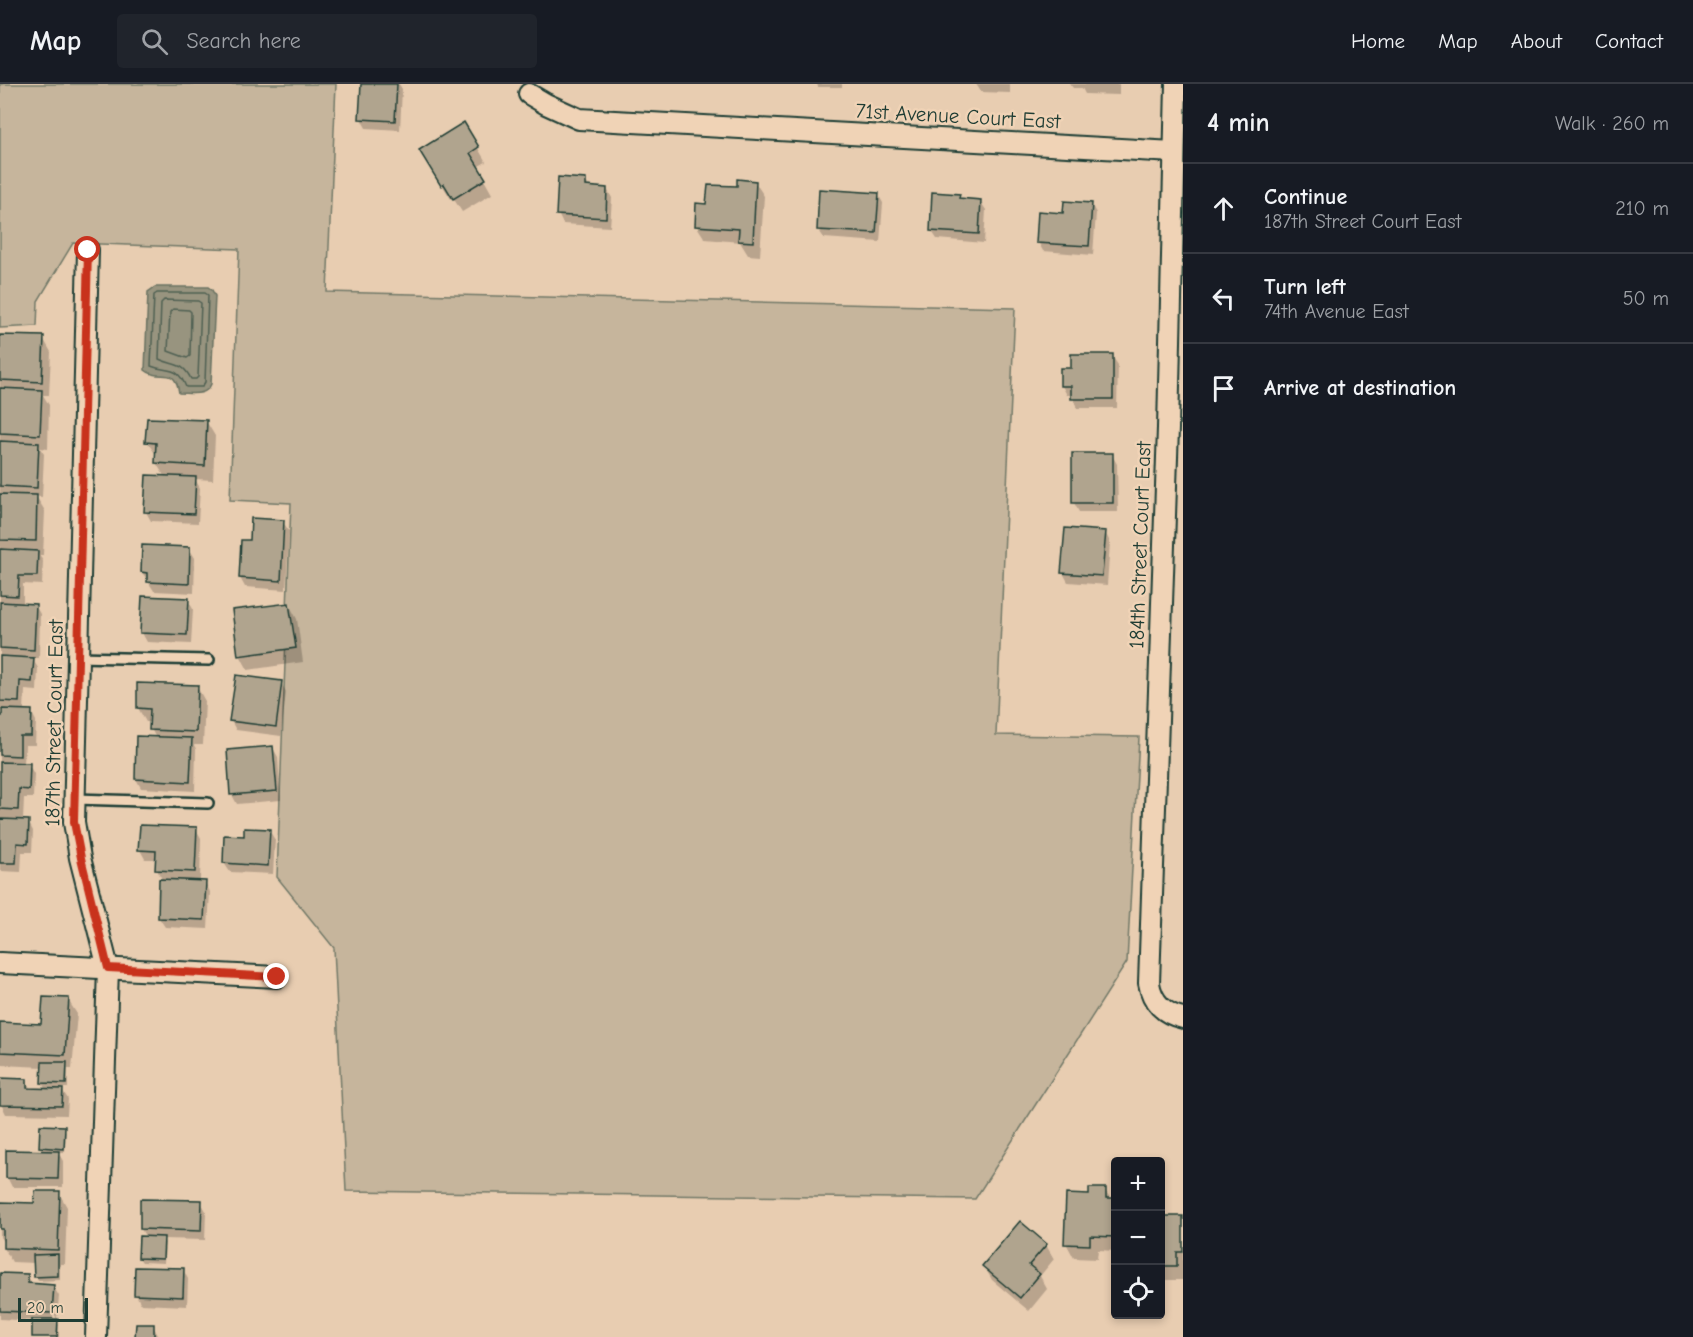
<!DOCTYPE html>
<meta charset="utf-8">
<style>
body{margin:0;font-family:"Comic Neue",sans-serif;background:#20242c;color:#f1f3f6}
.controls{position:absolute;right:18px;bottom:18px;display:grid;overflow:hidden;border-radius:6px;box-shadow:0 3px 9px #0003}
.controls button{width:54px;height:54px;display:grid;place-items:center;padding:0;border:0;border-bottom:2px solid #363941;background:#171b24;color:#f1f3f6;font:30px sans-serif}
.scale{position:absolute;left:18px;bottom:15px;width:70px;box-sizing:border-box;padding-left:6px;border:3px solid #1f3d34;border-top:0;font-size:16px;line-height:21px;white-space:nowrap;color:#1f3d34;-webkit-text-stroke:4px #f0d3b6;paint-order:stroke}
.stop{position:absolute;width:18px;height:18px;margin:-14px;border:4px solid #c8321e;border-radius:50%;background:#fff}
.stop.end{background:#c8321e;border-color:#fff;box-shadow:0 2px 6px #0008}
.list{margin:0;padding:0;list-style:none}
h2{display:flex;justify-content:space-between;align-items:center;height:78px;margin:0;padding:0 24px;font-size:26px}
h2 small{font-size:20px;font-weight:400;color:#9ea1a6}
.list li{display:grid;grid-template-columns:39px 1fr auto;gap:18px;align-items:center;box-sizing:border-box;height:90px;padding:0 24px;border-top:2px solid #363941}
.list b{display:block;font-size:22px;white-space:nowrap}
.list p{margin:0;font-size:20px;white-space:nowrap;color:#9ea1a6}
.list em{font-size:20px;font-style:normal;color:#9ea1a6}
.icon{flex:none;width:33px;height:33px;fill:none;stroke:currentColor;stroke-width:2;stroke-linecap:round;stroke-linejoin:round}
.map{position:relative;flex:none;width:1183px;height:1253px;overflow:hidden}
header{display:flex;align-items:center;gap:36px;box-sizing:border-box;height:84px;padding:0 30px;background:#171b24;border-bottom:2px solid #363941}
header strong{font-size:28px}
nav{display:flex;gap:33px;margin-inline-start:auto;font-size:21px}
.search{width:420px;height:54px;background:#20242c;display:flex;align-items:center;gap:15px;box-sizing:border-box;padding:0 21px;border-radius:6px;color:#9ea1a6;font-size:22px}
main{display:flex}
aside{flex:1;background:#171b24}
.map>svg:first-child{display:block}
</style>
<header>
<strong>Map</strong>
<div class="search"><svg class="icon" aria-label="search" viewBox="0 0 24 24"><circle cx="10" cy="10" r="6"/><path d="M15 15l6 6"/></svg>Search here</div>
<nav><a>Home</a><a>Map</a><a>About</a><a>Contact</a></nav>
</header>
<main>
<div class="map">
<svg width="1183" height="1253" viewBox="0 0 1183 1253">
<rect width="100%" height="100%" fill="#e8cdb1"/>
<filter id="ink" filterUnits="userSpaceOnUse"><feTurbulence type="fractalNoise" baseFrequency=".0167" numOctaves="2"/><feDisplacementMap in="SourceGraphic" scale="12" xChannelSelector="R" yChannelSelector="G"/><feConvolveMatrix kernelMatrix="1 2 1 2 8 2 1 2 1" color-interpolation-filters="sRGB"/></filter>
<g filter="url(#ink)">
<polygon fill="#c6b59c" stroke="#727968" stroke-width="1.5" points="0,0 336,0 327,208 1015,224 996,651 1139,653 1127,878 975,1115 346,1107 334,864 277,793 291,419 230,416 239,165 73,159 38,217 37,242 0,244"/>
<path fill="#98947f" stroke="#687161" stroke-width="1.5" d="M155,203H208L212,206L215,212L211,300C206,313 191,309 179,309C175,280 160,299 145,286L148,208Z"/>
<g fill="#0003">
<polygon points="363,0 399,0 402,5 400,46 366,44 361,35"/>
<polygon points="817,0 842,0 842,3 818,3"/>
<polygon points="976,0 1010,0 1010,9 981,8"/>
<polygon points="1070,0 1119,0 1119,11 1085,10 1082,4 1073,4"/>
<polygon points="464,40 486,78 477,83 492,110 462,128 453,114 451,115 421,66"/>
<polygon points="585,96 590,104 607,105 612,114 610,143 563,140 558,130"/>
<polygon points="755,98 764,112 760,172 748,171 740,158 705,155 696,141 708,121 738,104"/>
<polygon points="878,110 883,119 880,158 824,154 818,145"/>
<polygon points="959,112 961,116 980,117 986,126 984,159 937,155 931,146"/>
<polygon points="1091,120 1096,129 1093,171 1043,167 1038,158 1064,131"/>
<polygon points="0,252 43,254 51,268 49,311 43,311 49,321 48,365 40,364 44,370 42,413 36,412 45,427 43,471 39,471 43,477 42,501 23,500 23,521 35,521 40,530 39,574 32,574 38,584 37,607 25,606 24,627 31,627 36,637 35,661 25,661 24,680 29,681 34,690 33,714 24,714 23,737 28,737 33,747 32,768 22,768 21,788 0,787 0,633 4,633 4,626 0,626"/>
<polygon points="1112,272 1118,281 1117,324 1077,324 1072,311 1067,311 1062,302 1073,286"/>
<polygon points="206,337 215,352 213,396 195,395 200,404 198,439 151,437 146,428 165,393 156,379 157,372 147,358"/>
<polygon points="1112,371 1117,380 1118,428 1079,428 1074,419"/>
<polygon points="283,438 289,447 286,506 245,503 240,494 251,458"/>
<polygon points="1105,448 1110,458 1107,501 1068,498 1063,489"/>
<polygon points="189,464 195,474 194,509 154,507 142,488"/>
<polygon points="188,516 193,525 191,560 147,558 142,549"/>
<polygon points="289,520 297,535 303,578 248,586 240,571"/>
<polygon points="281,598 286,608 281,652 236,646 231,637"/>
<polygon points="197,603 205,617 203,661 194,661 196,665 195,707 141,704 136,695 156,654 151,645 151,638 146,638 138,624"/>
<polygon points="273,664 278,673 281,716 237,720 232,711"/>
<polygon points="196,745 201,754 200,798 205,798 210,808 208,845 165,843 159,834 163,797 157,786 157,775 145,775 140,766"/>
<polygon points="269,746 275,756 273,790 230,788 224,779 245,753"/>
<polygon points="68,916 77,930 72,985 68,985 68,1004 61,1004 68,1015 67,1031 6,1030 1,1020 26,996 31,1006 46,1006 42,999 43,983 2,981 0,978 0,939 43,941"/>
<polygon points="41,1043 64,1044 66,1048 65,1068 58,1068 63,1077 63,1103 12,1103 7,1093 43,1068 40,1063"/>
<polygon points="1105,1106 1111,1115 1116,1116 1116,1167 1098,1166 1097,1175 1074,1174 1066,1159 1090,1113"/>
<polygon points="59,1109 67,1123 65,1180 60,1180 60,1196 38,1197 36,1192 35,1179 12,1178 4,1164 4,1159 0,1153 0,1120 36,1121"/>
<polygon points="201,1118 206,1127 205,1156 163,1155 165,1159 164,1179 142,1178 139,1174 146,1154 141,1145"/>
<rect x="1160" y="1133" width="23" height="63"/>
<polygon points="1046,1161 1054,1175 1040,1192 1047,1205 1029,1227 992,1196 984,1182"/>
<polygon points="183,1185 188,1195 187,1222 141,1220 136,1211"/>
<polygon points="27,1191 33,1201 53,1202 59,1212 57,1235 50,1222 47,1224 59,1241 59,1253 33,1253 33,1237 0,1235 0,1199"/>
<polygon points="153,1242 159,1253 137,1253"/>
</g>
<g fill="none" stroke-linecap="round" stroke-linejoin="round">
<g stroke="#4f6052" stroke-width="1.5">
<path d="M157,209H205L208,211L205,298L202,303H186C177,281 169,289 151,282L154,211Z"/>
<path d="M164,216L198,217L201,219L198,293L196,295H191C182,277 173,282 159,275L161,219Z"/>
<polygon points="173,225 189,226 191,228 190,272 187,274 168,267 170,228"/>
</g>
</g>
<g fill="#b0a48e" stroke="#1f3d34" stroke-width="1.5">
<polygon points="361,0 397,0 395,37 359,35"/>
<polygon points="464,38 479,63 470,69 486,95 453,115 444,100 441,102 419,66"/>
<polygon points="558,93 586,95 586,102 607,104 606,134 556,131"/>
<polygon points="737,95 756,97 753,158 738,157 739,145 695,142 696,119 706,120 708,101 737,102"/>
<polygon points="819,105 879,109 876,149 817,146"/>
<polygon points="932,108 960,110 959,114 981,116 979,150 930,147"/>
<polygon points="1064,117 1092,119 1089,162 1036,159 1038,127 1063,129"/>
<polygon points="0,251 44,252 42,298 0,296"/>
<polygon points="1071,270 1113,270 1113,315 1071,315 1071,302 1060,302 1060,284 1071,284"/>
<polygon points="0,304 42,306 40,351 0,349"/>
<polygon points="147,334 207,336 205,382 155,379 156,359 145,358"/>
<polygon points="0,357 39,359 37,404 0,402"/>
<rect x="1072" y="369" width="41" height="50"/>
<polygon points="146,391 196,393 194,430 144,428"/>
<polygon points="0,410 37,411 36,457 0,456"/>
<polygon points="251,434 284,436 281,497 239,494 241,456 250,456"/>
<polygon points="1065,444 1106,447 1102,492 1061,489"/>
<polygon points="142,461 190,463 189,500 147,498 147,489 141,488"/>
<polygon points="0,465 38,467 37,492 19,492 18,512 0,511"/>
<polygon points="142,512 189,514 187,551 140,549"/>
<polygon points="0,518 36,520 34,566 0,564"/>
<polygon points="289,519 296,564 238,572 232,526"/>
<polygon points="0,572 34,574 32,598 20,597 19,618 0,617"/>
<polygon points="236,591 282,597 276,643 229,637"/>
<polygon points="137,599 198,601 196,648 149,646 150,625 137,624"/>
<polygon points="2,625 32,626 31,652 20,652 20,672 0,671 0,632 2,632"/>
<polygon points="136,652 192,654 190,698 135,695"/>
<polygon points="273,662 277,707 230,711 227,666"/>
<polygon points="0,678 30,679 29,706 19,705 18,726 0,725"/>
<polygon points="0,735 29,736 28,760 17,759 16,779 0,779"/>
<polygon points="140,741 197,743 195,788 155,786 156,767 138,766"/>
<polygon points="244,744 270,745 268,782 223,779 224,751 244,752"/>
<polygon points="159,795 206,797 204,836 158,834"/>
<polygon points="43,913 69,914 65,971 0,968 0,938 41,940"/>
<polygon points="42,978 67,978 66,1000 41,999"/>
<polygon points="0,994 27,995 27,1004 63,1005 62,1022 0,1021"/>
<polygon points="40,1041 65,1042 64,1065 39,1063"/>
<polygon points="6,1066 59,1067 58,1095 6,1094"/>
<polygon points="1089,1104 1106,1104 1106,1114 1116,1114 1116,1153 1090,1152 1090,1161 1064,1160 1066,1110 1089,1111"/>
<polygon points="35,1107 60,1107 58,1166 3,1164 3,1145 0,1145 0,1118 34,1119"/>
<polygon points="140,1115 202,1116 201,1147 140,1145"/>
<polygon points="1160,1132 1183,1132 1183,1168 1177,1168 1177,1182 1160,1182"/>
<polygon points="1020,1137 1047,1160 1029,1181 1040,1190 1020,1214 982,1182"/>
<polygon points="139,1152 164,1153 163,1175 138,1174"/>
<polygon points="58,1170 58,1192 34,1193 33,1171"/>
<polygon points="135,1183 184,1184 183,1213 134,1211"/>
<polygon points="0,1189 28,1190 28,1199 54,1201 52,1229 0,1227"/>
<polygon points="32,1235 58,1235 57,1253 32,1253"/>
<polygon points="136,1240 154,1240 154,1253 135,1253"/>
</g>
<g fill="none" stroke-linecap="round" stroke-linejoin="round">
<g stroke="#1f3d34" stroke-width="14">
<g id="service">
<polyline points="78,573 209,576"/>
<polyline points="75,715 208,719"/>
</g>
</g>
<g stroke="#1f3d34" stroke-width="24">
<g id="minor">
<path d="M1176,0L1168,344L1149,899C1152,918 1164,930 1183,934"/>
<polyline points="529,10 546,20 579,35 1174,68"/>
<polyline points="88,166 74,738 80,774 108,884 96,1253"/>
<polyline points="0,879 277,893"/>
</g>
</g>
<use href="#service" stroke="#f0d3b6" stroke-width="9"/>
<use href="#minor" stroke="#f0d3b6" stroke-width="20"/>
</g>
</g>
<g fill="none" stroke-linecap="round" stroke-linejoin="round" filter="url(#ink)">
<polyline stroke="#c8321e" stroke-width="8" points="88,166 74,738 81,774 108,884 277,893"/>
</g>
<g text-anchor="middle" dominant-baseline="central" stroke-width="5" stroke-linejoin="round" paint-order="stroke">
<g font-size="21" fill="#1f3d34" stroke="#f0d3b6">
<text transform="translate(958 32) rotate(3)">71st Avenue Court East</text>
<text transform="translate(1140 461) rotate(-88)">184th Street Court East</text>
<text transform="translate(54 639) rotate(-89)">187th Street Court East</text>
</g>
</g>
</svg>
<div class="controls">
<button>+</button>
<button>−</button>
<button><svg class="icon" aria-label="locate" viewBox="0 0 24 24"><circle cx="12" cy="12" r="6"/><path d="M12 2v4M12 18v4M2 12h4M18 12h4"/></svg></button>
</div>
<div class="scale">20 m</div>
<div class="stop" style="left:88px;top:166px"></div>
<div class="stop end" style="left:277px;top:893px"></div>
</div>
<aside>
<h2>4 min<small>Walk · 260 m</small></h2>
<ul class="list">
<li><svg class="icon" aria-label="ahead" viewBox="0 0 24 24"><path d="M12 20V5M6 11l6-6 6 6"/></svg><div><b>Continue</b><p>187th Street Court East</p></div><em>210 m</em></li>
<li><svg class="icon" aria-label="left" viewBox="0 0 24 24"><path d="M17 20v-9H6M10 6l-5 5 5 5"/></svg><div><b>Turn left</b><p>74th Avenue East</p></div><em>50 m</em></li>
<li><svg class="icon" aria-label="arrive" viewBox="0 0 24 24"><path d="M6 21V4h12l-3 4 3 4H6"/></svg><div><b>Arrive at destination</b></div></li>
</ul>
</aside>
</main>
